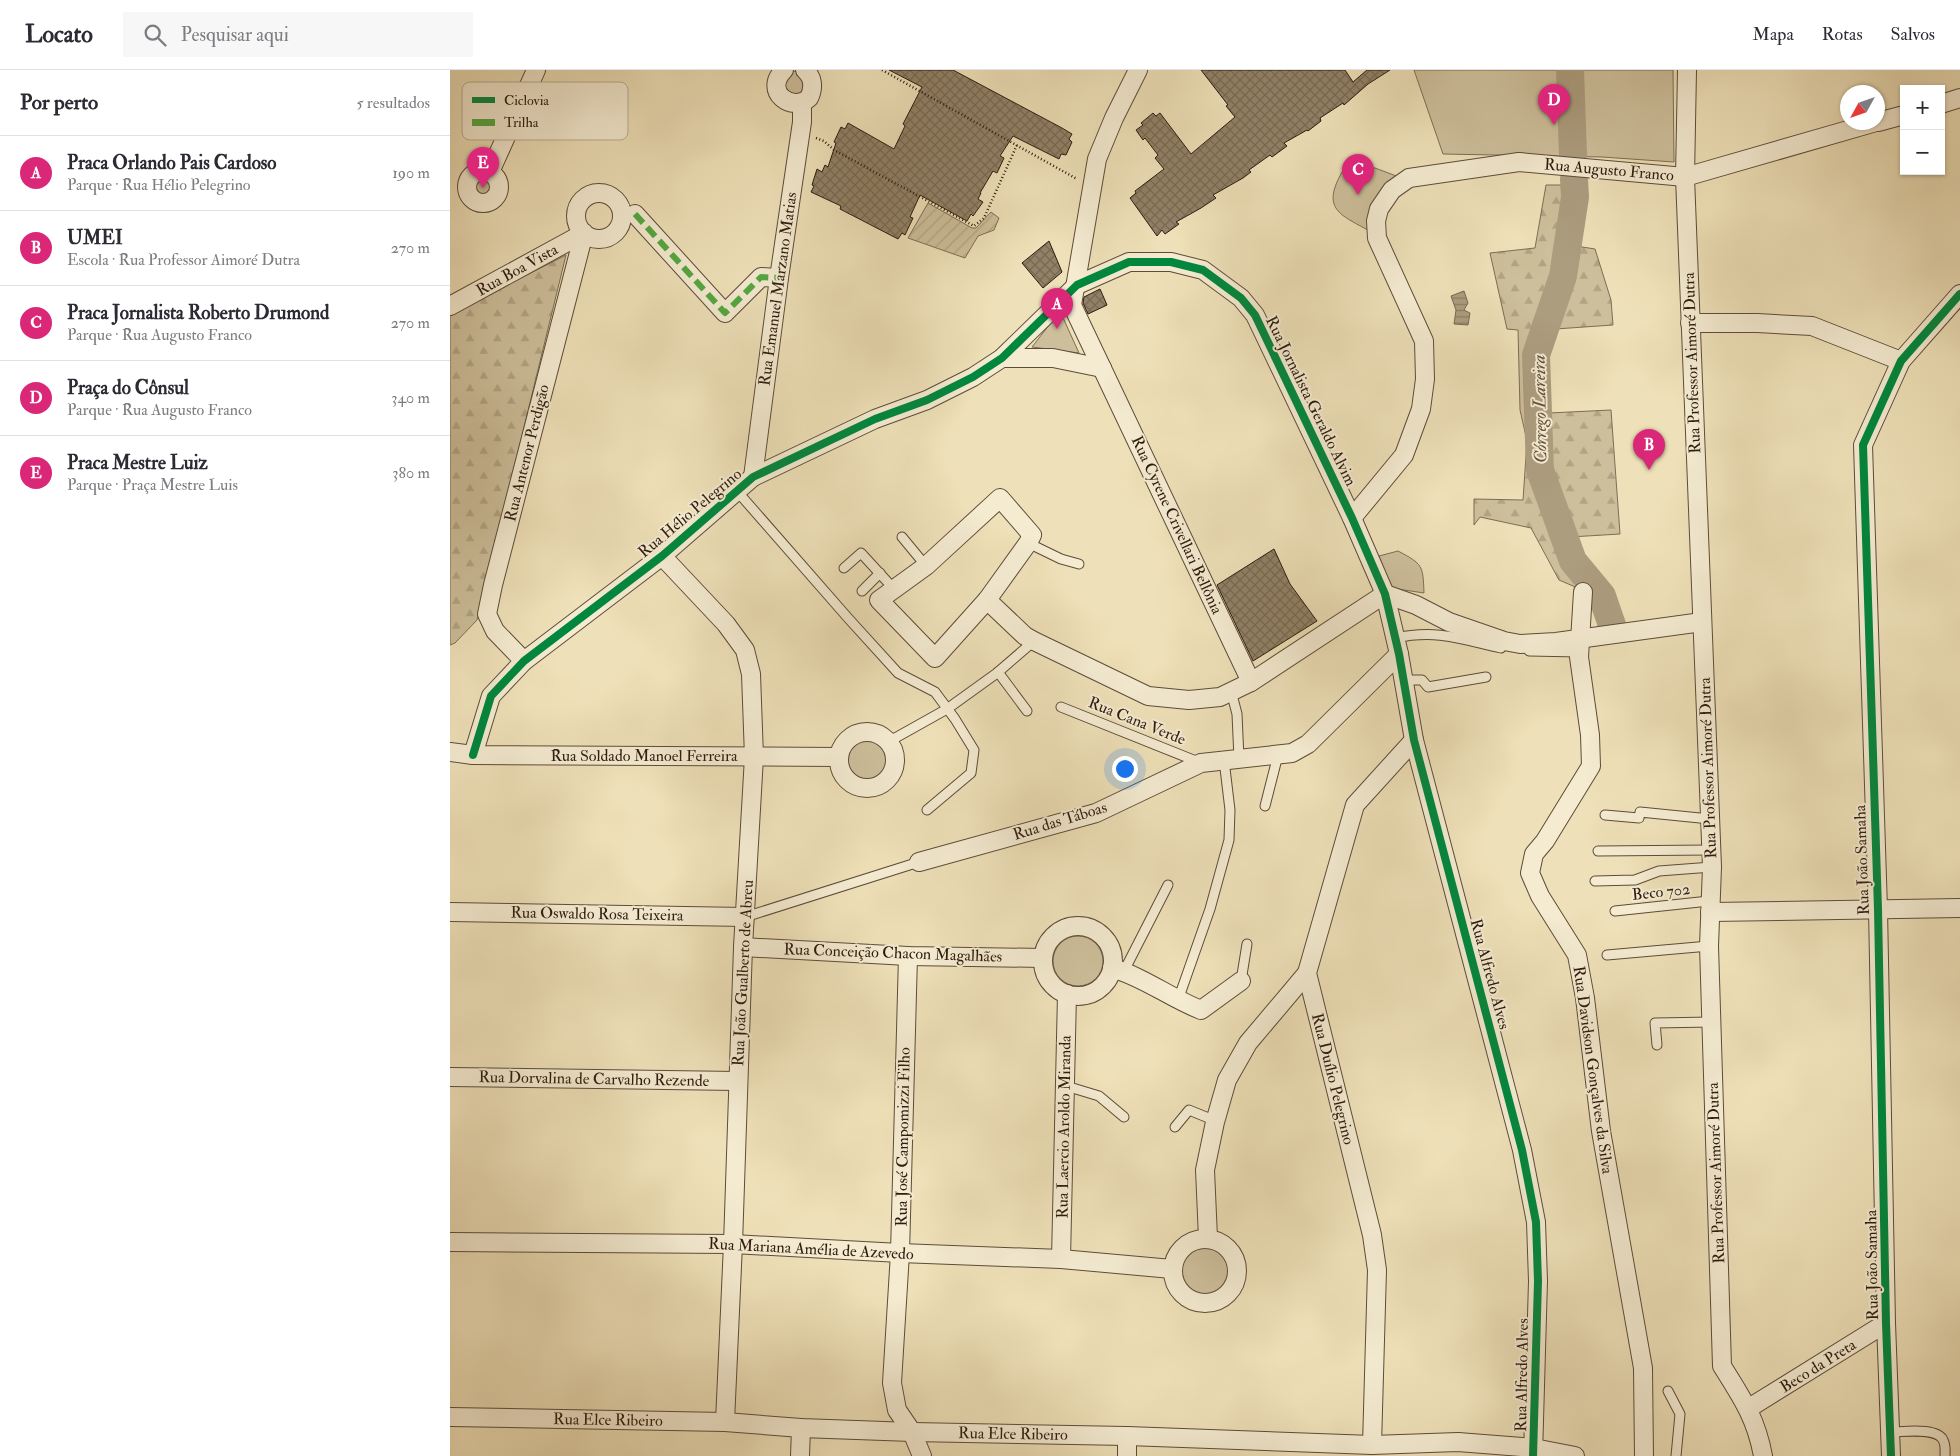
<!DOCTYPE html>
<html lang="pt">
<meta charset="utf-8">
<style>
body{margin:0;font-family:"IM FELL Double Pica",serif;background:#f7f7f7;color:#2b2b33}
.controls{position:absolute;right:15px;top:15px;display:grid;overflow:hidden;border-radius:0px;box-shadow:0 1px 4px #0004}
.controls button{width:45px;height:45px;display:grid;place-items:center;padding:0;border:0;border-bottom:1px solid #e1e1e2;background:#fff;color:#2b2b33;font:25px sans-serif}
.compass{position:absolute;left:1390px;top:15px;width:45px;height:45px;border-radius:50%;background:#fff;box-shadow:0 1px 4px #0004;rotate:230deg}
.you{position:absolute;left:674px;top:698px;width:18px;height:18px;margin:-12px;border:4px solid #fff;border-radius:50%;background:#1a73e8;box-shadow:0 0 0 8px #1a73e833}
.badge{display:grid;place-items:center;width:32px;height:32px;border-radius:50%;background:#db2777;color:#fff;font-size:16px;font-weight:700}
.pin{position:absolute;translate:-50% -41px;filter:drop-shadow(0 1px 2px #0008)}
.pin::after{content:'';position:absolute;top:26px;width:18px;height:15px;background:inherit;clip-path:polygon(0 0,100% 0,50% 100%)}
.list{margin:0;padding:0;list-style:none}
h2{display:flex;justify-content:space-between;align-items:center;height:65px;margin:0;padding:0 20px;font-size:21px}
h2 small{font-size:16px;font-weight:400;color:#7c7c81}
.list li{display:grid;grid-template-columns:32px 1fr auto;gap:15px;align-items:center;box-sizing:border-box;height:75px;padding:0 20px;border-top:1px solid #e1e1e2}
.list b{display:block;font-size:19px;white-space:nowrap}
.list p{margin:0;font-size:16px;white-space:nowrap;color:#7c7c81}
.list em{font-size:16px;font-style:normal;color:#7c7c81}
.icon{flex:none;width:28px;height:28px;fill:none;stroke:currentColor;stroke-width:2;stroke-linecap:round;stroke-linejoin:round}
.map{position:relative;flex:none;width:1510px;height:1386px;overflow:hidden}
header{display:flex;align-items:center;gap:30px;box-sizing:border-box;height:70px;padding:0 25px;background:#fff;border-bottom:1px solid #e1e1e2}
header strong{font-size:24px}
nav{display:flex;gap:28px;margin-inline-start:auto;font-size:18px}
.search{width:350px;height:45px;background:#f7f7f7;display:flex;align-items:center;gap:12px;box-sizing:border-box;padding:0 18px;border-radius:0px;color:#7c7c81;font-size:19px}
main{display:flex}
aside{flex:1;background:#fff}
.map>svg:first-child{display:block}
</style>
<header>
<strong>Locato</strong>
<div class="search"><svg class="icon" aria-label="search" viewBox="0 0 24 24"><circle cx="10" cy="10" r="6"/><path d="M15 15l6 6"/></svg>Pesquisar aqui</div>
<nav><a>Mapa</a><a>Rotas</a><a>Salvos</a></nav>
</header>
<main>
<aside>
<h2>Por perto<small>5 resultados</small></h2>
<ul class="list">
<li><span class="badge">A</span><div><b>Praca Orlando Pais Cardoso</b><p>Parque · Rua Hélio Pelegrino</p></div><em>190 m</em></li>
<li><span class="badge">B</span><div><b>UMEI</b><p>Escola · Rua Professor Aimoré Dutra</p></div><em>270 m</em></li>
<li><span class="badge">C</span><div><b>Praca Jornalista Roberto Drumond</b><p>Parque · Rua Augusto Franco</p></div><em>270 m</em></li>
<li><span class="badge">D</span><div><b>Praça do Cônsul</b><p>Parque · Rua Augusto Franco</p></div><em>340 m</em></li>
<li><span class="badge">E</span><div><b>Praca Mestre Luiz</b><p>Parque · Praça Mestre Luis</p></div><em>380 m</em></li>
</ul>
</aside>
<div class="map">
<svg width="1510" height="1386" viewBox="0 0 1510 1386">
<defs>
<pattern id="forest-firs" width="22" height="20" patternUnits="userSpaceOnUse" patternTransform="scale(1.25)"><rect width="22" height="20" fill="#cdbf9b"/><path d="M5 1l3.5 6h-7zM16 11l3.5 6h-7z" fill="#b0a484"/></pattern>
<pattern id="garden-furrows" width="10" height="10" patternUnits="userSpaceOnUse" patternTransform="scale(1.25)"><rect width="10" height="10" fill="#cdbf9b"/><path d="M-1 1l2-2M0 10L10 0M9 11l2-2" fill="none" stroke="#b0a484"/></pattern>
<pattern id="water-rules" width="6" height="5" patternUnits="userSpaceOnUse" patternTransform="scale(1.25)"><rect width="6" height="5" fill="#ac9d7f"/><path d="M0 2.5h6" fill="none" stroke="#8c7f66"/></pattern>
<pattern id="building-cross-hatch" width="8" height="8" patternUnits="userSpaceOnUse" patternTransform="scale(1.25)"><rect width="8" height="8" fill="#918167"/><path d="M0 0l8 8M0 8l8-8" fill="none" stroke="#776953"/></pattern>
</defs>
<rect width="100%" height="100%" fill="#eee0b8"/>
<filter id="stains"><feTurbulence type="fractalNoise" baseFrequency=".004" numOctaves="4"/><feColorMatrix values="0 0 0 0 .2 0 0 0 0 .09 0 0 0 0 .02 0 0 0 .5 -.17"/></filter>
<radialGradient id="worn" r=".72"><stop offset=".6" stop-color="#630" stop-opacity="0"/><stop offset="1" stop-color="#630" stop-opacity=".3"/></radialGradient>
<g fill="#cdbf9b" stroke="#7d6d55">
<polygon points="964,0 1223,0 1224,92 1152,87 993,84"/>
<polygon points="346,1 351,3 357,9 350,28 331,19 341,2"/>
<path d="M906,97L925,98L949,107L923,163C892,145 870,141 892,102Z"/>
<circle cx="33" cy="117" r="13"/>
<polygon points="610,241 629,283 582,277"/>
<path d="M948,481C973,494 973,496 974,523L941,518L929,486Z"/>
<circle cx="417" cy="690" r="22"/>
<circle cx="628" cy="891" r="25"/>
<circle cx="755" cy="1201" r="24"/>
</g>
<g fill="url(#forest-firs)" stroke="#7d6d55">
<polygon points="1096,115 1128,115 1126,176 1145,179 1161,230 1163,255 1091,260 1093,340 1099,343 1161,340 1170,464 1120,467 1142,502 1144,525 1109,510 1081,458 1030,447 1024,455 1024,429 1073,430 1077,371 1070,340 1068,260 1057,259 1040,183 1085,178"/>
<polygon points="116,185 27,550 5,573 0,575 0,244"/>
</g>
<polygon fill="url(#garden-furrows)" stroke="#7d6d55" points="478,133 522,158 526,158 541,142 549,148 544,160 528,166 515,188 458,168"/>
<polygon fill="url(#water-rules)" stroke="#796952" points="1014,221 1018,233 1014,240 1020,243 1018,255 1004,254 1006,240 1001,226"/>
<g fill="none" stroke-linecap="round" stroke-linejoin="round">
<g stroke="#ac9d7f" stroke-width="28">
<polyline points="1120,0 1123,84"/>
<polyline points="1124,109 1125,127 1113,206 1086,285 1090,400 1123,491 1152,526 1162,555"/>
</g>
</g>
<g fill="url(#building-cross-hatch)" stroke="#2d1b0f">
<polygon points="439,0 503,0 612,58 622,64 619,69 622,72 616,85 611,84 609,89 563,66 550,86 554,88 547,103 543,101 530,123 531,123 528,129 533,132 523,146 521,144 517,151 470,125 460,147 463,148 455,165 452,163 448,169 390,139 391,136 361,122 364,116 362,115 367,99 372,102 375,95 378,97 386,73 384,72 391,57 395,59 398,53 444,79 455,56 453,54 472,17"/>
<polygon points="751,0 895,0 903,12 917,0 940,0 918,14 894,35 893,33 870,48 871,51 858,61 857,60 834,73 837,76 822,87 820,85 799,100 801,102 793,108 763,125 766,128 751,138 726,152 729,154 715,164 712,160 707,166 680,128 686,123 685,121 714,99 705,88 708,85 695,68 693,70 686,60 693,55 691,53 703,43 706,46 710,43 741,84 785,47 776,36 778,35"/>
<polygon points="599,171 612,202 593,218 572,193"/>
<polygon points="650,219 657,235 638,244 633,233 634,227"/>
<polygon points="824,479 840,514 867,551 803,591 767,515"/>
</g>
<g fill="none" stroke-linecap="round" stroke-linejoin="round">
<g stroke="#5d4c39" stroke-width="11">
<g id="service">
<polyline points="286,420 398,548 448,603 485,622 505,649 524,680 521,703 477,740"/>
<polyline points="452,467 476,496"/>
<polyline points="578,473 611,489 629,494"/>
<polyline points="394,498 411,483 444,519"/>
<polyline points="412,521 430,503"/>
<path d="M945,568C987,559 1011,569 1051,578"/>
<polyline points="1079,581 1129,582"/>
<polyline points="548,602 577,641"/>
<polyline points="953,610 972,610 978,617 1036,607"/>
<polyline points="781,621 787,644 789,689"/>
<polyline points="611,637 751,693"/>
<polyline points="438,672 497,639 547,603 584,571"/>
<polyline points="815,736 828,685"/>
<polyline points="1155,745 1189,748 1190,742 1260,749"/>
<polyline points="1148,781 1261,780"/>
<polyline points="1145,811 1185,810 1209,801 1262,797"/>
<polyline points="1165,841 1259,831"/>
<polyline points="295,847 469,792"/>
<polyline points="1157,885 1259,876"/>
<polyline points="674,901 718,815"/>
<polyline points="791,911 797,874"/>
<polyline points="728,930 760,839 779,770 780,740 774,690"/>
<polyline points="1207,975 1205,953 1262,952"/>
<polyline points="616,1016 649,1026 674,1047"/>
<polyline points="725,1057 739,1040 766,1051"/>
<polyline points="1218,1321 1230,1344 1226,1386"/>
<path d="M1440,1362C1453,1362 1487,1357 1493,1370C1496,1375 1495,1381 1495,1386"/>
</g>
</g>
<g stroke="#5d4c39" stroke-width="20">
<g id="minor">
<path d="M334,0C312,22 343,43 359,28C364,18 363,7 355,0"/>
<polyline points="688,0 664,48 647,89 622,235 801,612"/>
<path d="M1237,0L1235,107L1262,797L1259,876L1272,1296C1292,1328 1306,1348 1313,1386"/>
<polyline points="1491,34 1510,28"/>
<polyline points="1428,52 1454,45"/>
<circle cx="33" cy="117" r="16"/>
<polyline points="40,102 86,0"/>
<circle cx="149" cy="146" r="23"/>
<polyline points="185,144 275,243 311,207 329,208"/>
<polyline points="0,236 134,163"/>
<polyline points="1240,253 1307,253 1362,256 1451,291"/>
<polyline points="552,288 603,288 652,298"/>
<polyline points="303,407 329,208 352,52 352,32"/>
<polygon points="550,428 582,465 578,473 537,530 485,588 429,530 476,496"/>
<polyline points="902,448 954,385 971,339 975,309 974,271 927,168 926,151 929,139 942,120 959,108 1069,92 1235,107 1426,52"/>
<polyline points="212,486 276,554 295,580 301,604 304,687 293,877 283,1174 275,1352"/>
<polyline points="1133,522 1129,587 1140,665 1141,696 1095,771 1084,784 1080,803 1090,826 1127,885 1135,928 1151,1061 1193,1298 1194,1386"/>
<polyline points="537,530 575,566 584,571 698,626 739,630 770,627 801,612 935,524 966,535 999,552 1054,571 1070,574 1106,572 1252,552"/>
<polyline points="74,591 45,561 37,544 43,515 134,163"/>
<circle cx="417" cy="690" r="28"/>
<polyline points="0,682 23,685 389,687"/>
<polyline points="23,685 41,626 74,591 212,486 303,407 425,349 477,330 523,307 552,288 627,215 679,192 721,192 753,200 791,228 805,245 902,448 935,524 949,584 964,670 1072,1080 1086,1152 1088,1211 1083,1386"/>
<polyline points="469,792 646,743 751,693 842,683 858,674 949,584"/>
<polyline points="0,842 295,847"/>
<polyline points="1260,842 1510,838"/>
<circle cx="628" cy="891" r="35"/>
<polyline points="293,877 458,886 593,888"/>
<polyline points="458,886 450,1183 442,1313 447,1340 462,1362 472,1386"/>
<path d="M662,898C694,907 720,928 751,940L791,911"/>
<polyline points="0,1007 287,1011"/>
<polyline points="758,1168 755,1100 765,1052 777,1010 798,973 857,903"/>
<circle cx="755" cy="1201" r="32"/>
<polyline points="0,1172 283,1174 450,1183 611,1189 722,1199"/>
<polyline points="611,1189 617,924"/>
<polyline points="1299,1338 1436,1253"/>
<polyline points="0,1347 275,1352 351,1358 462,1362 677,1366 922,1375 1008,1372 1084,1378 1125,1386"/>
<polyline points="922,1375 927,1200 922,1165 857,903 905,735 964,670"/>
<polyline points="350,1386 351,1358"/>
<polyline points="677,1386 677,1366"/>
<polyline points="1441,1386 1436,1253 1428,839 1413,375 1451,291 1510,224"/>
</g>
</g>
<g stroke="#2d1b0f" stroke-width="2.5" stroke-dasharray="1 2.5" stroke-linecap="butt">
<polyline points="432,0 627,109"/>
<polyline points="366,68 374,71 384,80 524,156 534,148 567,75"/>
</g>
<use href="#service" stroke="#f4ebd1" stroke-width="9"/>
<use href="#minor" stroke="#f4ebd1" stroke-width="18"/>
<polyline stroke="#54a941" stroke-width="6" stroke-dasharray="12 6" stroke-linecap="butt" points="185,144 275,243 311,207 329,208"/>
<g stroke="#f4ebd1" stroke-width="11">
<g id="cycleway">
<polyline points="23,685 41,626 74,591 212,486 303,407 425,349 477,330 523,307 552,288 627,215 679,192 721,192 753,200 791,228 805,245 902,448 935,524 949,584 964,670 1072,1080 1086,1152 1088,1211 1083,1386"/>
<polyline points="1441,1386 1436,1253 1428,839 1413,375 1451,291 1510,224"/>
</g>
</g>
<use href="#cycleway" stroke="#00873e" stroke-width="8"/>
</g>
<g text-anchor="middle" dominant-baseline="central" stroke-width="4" stroke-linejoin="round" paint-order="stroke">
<g font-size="16" fill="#2d1b0f" stroke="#f4ebd1">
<text transform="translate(1159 100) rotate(5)">Rua Augusto Franco</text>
<text transform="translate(67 200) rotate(-29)">Rua Boa Vista</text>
<text transform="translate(328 219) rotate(-82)">Rua Emanuel Marzano Matias</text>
<text transform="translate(1242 293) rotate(-92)">Rua Professor Aimoré Dutra</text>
<text transform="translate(861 331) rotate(64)">Rua Jornalista Geraldo Alvim</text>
<text transform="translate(77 383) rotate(-76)">Rua Antenor Perdigão</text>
<text transform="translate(240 443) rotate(-40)">Rua Hélio Pelegrino</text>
<text transform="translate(727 455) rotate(65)">Rua Cyrene Crivellari Bellônia</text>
<text transform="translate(687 651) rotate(22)">Rua Cana Verde</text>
<text x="194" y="686">Rua Soldado Manoel Ferreira</text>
<text transform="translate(1258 698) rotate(-92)">Rua Professor Aimoré Dutra</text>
<text transform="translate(610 751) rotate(-17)">Rua das Táboas</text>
<text transform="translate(1412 790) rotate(-92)">Rua João Samaha</text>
<text transform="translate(1211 822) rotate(-6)">Beco 702</text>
<text transform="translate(147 844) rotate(1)">Rua Oswaldo Rosa Teixeira</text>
<text transform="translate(443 883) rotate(2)">Rua Conceição Chacon Magalhães</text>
<text transform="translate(293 903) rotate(-87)">Rua João Gualberto de Abreu</text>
<text transform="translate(1040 904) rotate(75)">Rua Alfredo Alves</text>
<text transform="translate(1143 1000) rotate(82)">Rua Davidson Gonçalves da Silva</text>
<text transform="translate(144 1009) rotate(1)">Rua Dorvalina de Carvalho Rezende</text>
<text transform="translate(883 1009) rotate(76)">Rua Duílio Pelegrino</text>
<text transform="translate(614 1057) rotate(-89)">Rua Laercio Aroldo Miranda</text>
<text transform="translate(453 1067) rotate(-89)">Rua José Campomizzi Filho</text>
<text transform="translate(1266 1103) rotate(-92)">Rua Professor Aimoré Dutra</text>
<text transform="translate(361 1179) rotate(3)">Rua Mariana Amélia de Azevedo</text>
<text transform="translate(1422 1195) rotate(-91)">Rua João Samaha</text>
<text transform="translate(1368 1296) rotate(-32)">Beco da Preta</text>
<text transform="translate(1072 1305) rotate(-89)">Rua Alfredo Alves</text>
<text transform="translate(158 1350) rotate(1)">Rua Elce Ribeiro</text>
<text transform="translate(563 1364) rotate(1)">Rua Elce Ribeiro</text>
</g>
<g font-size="18" font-style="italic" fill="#604f3c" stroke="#f4ebd1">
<text transform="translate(1090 339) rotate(-91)">Córrego Lareira</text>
</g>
</g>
<rect x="12" y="12" width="166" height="58" rx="8" fill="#f4ebd1" stroke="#b8ad97" stroke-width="1"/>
<rect x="22" y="27" width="23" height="6" fill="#00873e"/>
<rect x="22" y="49" width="23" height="7" fill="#54a941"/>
<g font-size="14" fill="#2d1b0f">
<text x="54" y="35">Ciclovia</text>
<text x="54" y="57">Trilha</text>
</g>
<rect width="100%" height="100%" filter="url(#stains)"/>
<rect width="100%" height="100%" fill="url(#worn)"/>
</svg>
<div class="controls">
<button>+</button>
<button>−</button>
</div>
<svg class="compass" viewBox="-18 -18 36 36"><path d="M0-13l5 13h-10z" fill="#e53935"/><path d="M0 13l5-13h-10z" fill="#7c7c81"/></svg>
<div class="you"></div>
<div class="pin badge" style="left:607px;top:259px">A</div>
<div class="pin badge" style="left:1199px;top:400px">B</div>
<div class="pin badge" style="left:908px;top:125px">C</div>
<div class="pin badge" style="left:1104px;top:55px">D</div>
<div class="pin badge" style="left:33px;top:118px">E</div>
</div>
</main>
